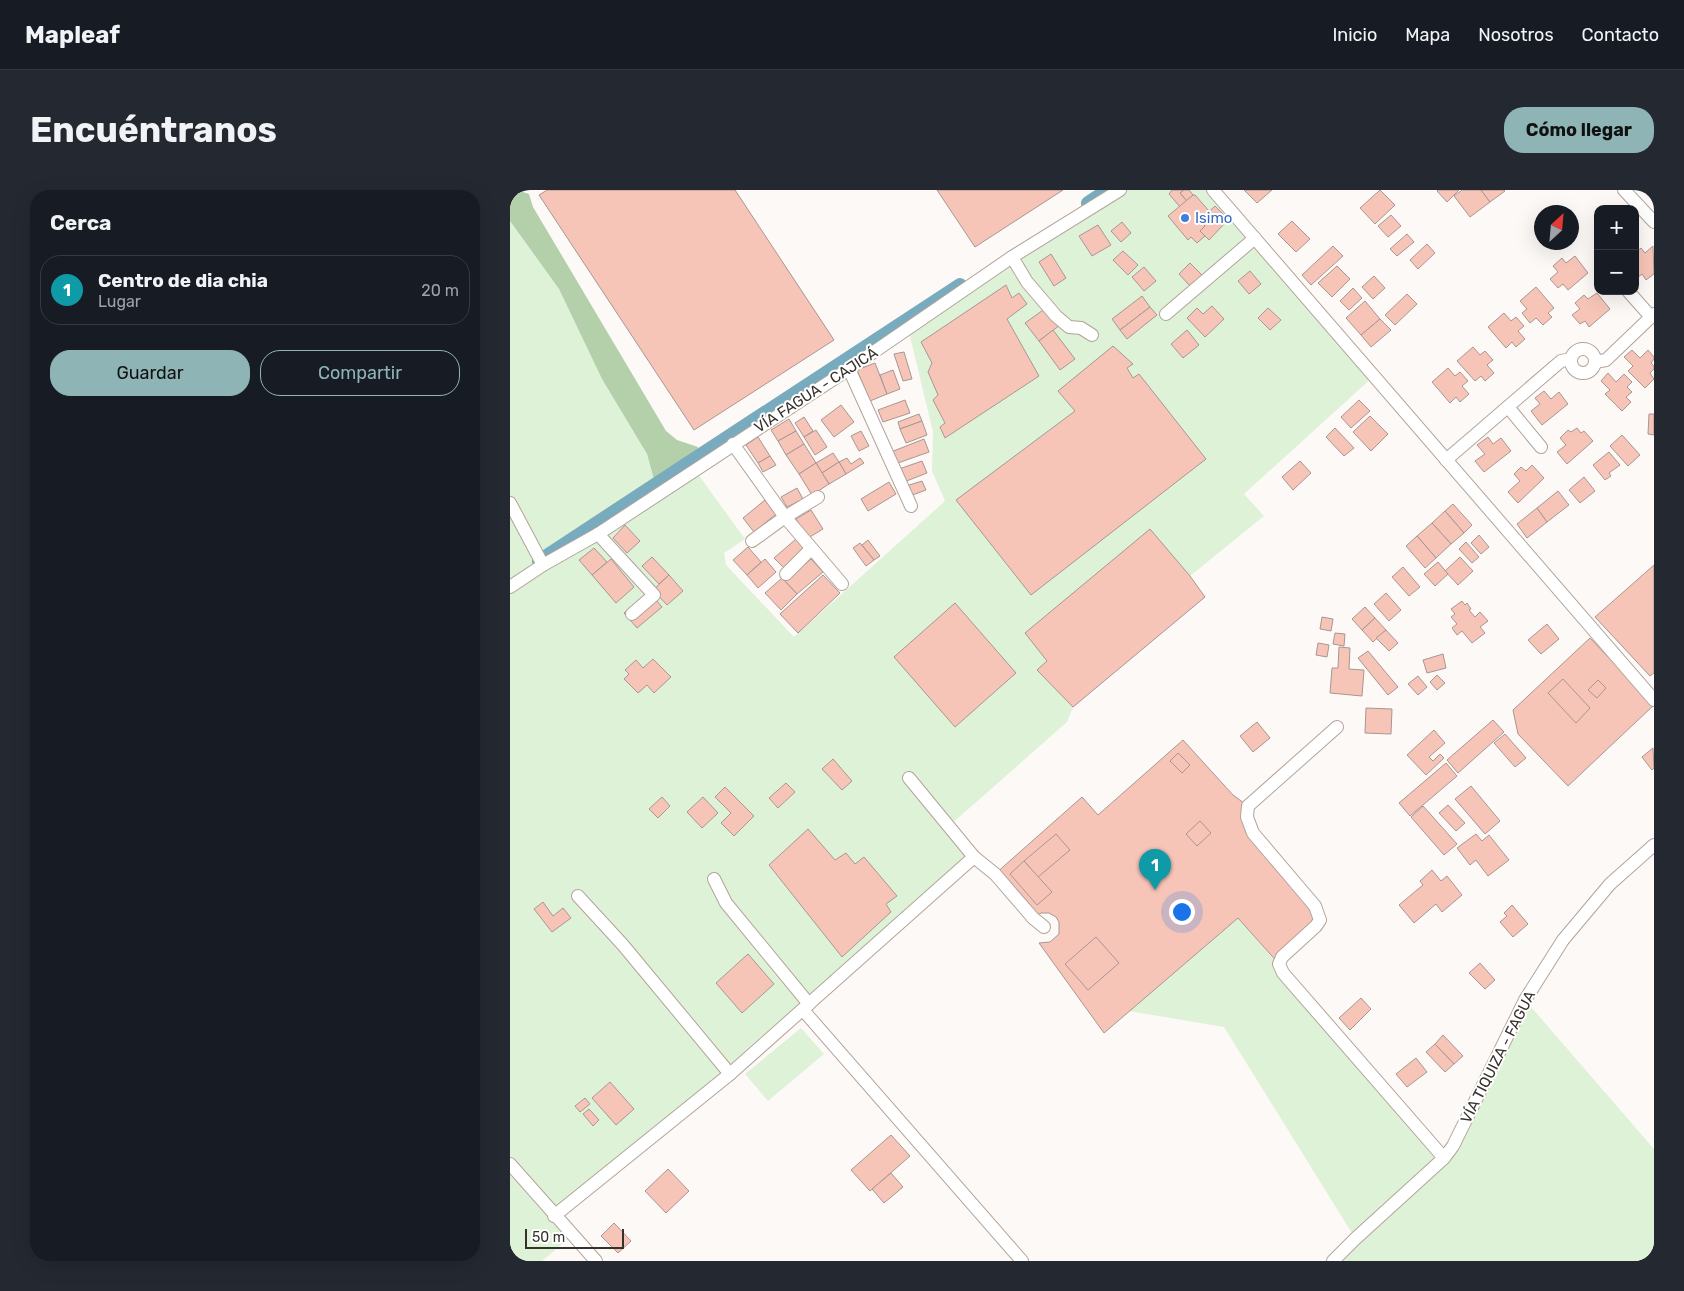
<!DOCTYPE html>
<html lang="es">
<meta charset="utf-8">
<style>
body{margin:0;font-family:Rubik,sans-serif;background:#242831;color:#f1f3f6}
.controls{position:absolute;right:15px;top:15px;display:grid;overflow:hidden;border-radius:10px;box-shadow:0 5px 20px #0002}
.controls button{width:45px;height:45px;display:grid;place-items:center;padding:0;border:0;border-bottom:1px solid #363941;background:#171b24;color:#f1f3f6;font:25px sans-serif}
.compass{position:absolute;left:1024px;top:15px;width:45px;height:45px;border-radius:50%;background:#171b24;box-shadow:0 5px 20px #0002;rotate:26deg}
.scale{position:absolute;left:15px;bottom:12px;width:99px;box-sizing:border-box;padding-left:5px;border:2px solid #37312c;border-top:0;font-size:14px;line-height:18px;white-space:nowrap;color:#37312c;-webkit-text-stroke:4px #fff;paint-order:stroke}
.you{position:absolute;left:671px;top:721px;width:18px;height:18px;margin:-12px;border:4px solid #fff;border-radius:50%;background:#1a73e8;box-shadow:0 0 0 8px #1a73e833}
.badge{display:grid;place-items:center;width:32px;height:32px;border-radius:50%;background:#8fb4b6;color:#fff;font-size:16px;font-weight:700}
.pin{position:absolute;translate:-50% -41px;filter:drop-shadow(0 1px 2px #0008)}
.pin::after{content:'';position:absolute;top:26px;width:18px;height:15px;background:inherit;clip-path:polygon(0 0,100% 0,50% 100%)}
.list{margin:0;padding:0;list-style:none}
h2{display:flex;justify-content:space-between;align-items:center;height:65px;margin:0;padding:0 20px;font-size:21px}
h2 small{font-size:16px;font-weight:400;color:#9ea1a6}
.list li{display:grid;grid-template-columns:32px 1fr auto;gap:15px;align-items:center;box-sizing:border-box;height:70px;margin:0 10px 10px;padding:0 10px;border:1px solid #363941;border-radius:20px}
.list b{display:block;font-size:19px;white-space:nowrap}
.list p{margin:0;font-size:16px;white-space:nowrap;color:#9ea1a6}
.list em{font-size:16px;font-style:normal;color:#9ea1a6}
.actions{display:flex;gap:10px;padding:15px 20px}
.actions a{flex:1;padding:11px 0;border:1px solid #8fb4b6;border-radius:20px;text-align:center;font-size:18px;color:#8fb4b6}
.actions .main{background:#8fb4b6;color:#111}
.map{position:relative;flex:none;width:1144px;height:1071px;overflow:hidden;border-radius:20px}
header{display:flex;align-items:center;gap:30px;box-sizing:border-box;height:70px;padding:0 25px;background:#171b24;border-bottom:1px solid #363941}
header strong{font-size:24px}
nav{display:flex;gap:28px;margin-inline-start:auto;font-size:18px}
.intro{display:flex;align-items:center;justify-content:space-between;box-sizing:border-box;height:120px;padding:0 30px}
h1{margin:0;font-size:35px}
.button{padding:12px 22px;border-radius:20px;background:#8fb4b6;color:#111;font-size:18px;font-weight:700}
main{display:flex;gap:30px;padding:0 30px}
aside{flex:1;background:#171b24;border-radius:20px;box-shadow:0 5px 20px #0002}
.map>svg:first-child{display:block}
</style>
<header>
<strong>Mapleaf</strong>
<nav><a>Inicio</a><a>Mapa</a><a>Nosotros</a><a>Contacto</a></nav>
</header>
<div class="intro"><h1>Encuéntranos</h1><a class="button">Cómo llegar</a></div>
<main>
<aside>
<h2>Cerca<small></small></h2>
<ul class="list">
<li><span class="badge" style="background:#0f9aa8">1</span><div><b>Centro de dia chia</b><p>Lugar</p></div><em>20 m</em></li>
</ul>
<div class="actions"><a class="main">Guardar</a><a>Compartir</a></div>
</aside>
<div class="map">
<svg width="1144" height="1071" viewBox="0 0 1144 1071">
<rect width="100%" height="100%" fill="#fdf9f7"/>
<g fill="#def2d7">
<polygon points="610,0 703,0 864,186 734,304 754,326 680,386 695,407 563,517 557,532 439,636 464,667 299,814 45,1025 63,1045 32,1071 0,1071 0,31 49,99 92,189 137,264 148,304 185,280 235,349 214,363 216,375 284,447 435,311 422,281 423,242 398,138"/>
<polygon points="728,728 934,968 1015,810 1144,959 1144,1071 823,1071 845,1048 714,837 619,821"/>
<polygon points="291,838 314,864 258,911 235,884"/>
</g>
<polygon fill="#b4d0aa" points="0,0 7,0 19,4 23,17 156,241 167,250 188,257 185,280 148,304 137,264 92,189 49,99 0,31"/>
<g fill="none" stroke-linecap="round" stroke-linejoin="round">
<g stroke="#78abbe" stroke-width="14">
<polyline points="578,13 598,0"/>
<polyline points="29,371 450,95"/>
</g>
</g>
<g fill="#f7c5b8" stroke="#a89692">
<polygon points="37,0 225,0 324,150 184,240 29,5"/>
<polygon points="427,0 553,0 465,57"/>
<polygon points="662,0 674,0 670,3 677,11 670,17 659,4"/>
<polygon points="674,0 679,0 683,5 677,11 670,3"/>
<polygon points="734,0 762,0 747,13"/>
<polygon points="870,0 885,15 865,34 850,18"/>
<polygon points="928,0 949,0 937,12 927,1"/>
<polygon points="952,0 971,0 980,12 960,27 944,6"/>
<polygon points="971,0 994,0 995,1 980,12"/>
<polygon points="683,5 685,5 699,21 690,30 695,36 690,41 695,46 687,53 681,47 678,50 658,26"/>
<polygon points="705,16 714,25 711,29 715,33 699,50 690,41 695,36 690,30"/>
<polygon points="881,25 891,36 878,47 868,36"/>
<polygon points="782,31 800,49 786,62 768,44"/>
<polygon points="612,32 621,43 611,52 601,41"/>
<polygon points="588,35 601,55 582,66 569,46"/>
<polygon points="897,44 904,52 887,66 880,59"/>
<polygon points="917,54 925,63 908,79 900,70"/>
<polygon points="823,56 833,66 801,95 792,85"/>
<polygon points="1143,56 1144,84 1136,90 1132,84 1127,88 1125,86 1125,74 1127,72 1125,63 1131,58 1135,63"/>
<polygon points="613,61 628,75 618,85 603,70"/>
<polygon points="541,64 556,88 544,96 529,72"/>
<polygon points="1065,66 1078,83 1058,100 1053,94 1048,98 1040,89 1048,82 1043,76 1052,68 1056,73"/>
<polygon points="680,73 692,85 680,96 669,84"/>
<polygon points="827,76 840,89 822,107 808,93"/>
<polygon points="634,77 646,91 634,101 622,87"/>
<polygon points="740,81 751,94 739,104 728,91"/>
<polygon points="864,86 875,98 863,109 852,97"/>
<polygon points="496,95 502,108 509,103 517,114 497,129 529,186 435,248 430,237 435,233 423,210 428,205 418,182 422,173 411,152"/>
<polygon points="1026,97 1044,118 1038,123 1042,127 1033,135 1026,128 1020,133 1012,123 1017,119 1010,111"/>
<polygon points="843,98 852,108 839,120 830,111"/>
<polygon points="1087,103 1100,119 1079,137 1075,131 1070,134 1062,125 1070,119 1065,113 1074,105 1078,109"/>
<polygon points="897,104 907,114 885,135 875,125"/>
<polygon points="632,106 640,117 610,140 602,129"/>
<polygon points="855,111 870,129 851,145 836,128"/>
<polygon points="702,116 714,129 695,147 677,128 687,118 693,124"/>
<polygon points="640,117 647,125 617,149 610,140"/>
<polygon points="536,118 550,135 529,151 515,133"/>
<polygon points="758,118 771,130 760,140 748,128"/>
<polygon points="994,123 1001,131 1006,127 1014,136 1008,141 1015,149 1006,157 1002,152 996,158 978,137"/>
<polygon points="870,129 881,140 861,157 851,145"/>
<polygon points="543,140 565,169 550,180 529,151"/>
<polygon points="677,140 689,155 673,168 661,154"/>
<polygon points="603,156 623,174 617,178 623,188 629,184 696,269 521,405 446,310 565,221 548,201"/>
<polygon points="963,157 970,165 975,161 983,170 977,175 984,183 975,191 971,186 965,191 947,171"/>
<polygon points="1122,160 1130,168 1138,160 1144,167 1144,169 1141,173 1144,176 1144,179 1140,183 1144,189 1135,198 1118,181 1123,176 1114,167"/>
<polygon points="394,162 402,189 393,191 384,164"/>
<polygon points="365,173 377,204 360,211 347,180"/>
<polygon points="938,178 945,186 950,182 958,191 952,196 959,204 950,212 946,207 940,213 922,192"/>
<polygon points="383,180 390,199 377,204 370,185"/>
<polygon points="1098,183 1106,192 1114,184 1122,192 1117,197 1122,202 1116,207 1121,212 1112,221 1095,204 1100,200 1091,191"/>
<polygon points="1034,201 1041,209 1049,202 1058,214 1032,235 1021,221 1030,214 1025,208"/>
<polygon points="395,210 400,223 373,232 368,220"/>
<polygon points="849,210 860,221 841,238 831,227"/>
<polygon points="331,215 344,232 324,247 311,230"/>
<polygon points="409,224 412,231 390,239 388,232"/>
<polygon points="1139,224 1144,224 1144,245 1138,244"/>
<polygon points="860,226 878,244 861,261 843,242"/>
<polygon points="294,227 303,241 294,247 285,233"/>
<polygon points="279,229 286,241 268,251 261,240"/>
<polygon points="412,231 417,245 396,253 390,239"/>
<polygon points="825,238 844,258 834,266 816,247"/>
<polygon points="1067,238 1071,243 1074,241 1083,251 1057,274 1047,262 1056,255 1050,248 1058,240 1061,242"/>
<polygon points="306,240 317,257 305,265 294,247"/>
<polygon points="286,241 294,254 276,265 268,251"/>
<polygon points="351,241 359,256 349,261 341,246"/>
<polygon points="1112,245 1130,265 1118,276 1100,256"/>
<polygon points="248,247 260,266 248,273 236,255"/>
<polygon points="978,247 983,254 991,248 1001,261 974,282 965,271 975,264 967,255"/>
<polygon points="414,249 419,262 385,274 381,262"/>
<polygon points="294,254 306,273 289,284 276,265"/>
<polygon points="1099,262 1110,275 1099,283 1101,286 1095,290 1083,275"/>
<polygon points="323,263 329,272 312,283 306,273"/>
<polygon points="260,266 266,275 253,282 248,273"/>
<polygon points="337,268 341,274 350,268 354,273 336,284 329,272"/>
<polygon points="412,271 417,283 394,292 389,279"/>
<polygon points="790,271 801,283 783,300 772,287"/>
<polygon points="329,272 336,284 319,294 312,283"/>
<polygon points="306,273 319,294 302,305 289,284"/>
<polygon points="1022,275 1034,288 1008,313 998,302 1010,291 1004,284 1011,277 1016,281"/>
<polygon points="1074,287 1085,301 1070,313 1059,300"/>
<polygon points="412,291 416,300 397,307 393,297"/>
<polygon points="379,292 386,304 358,321 351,309"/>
<polygon points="287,298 293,309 277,317 271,307"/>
<polygon points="1048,301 1059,315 1037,332 1027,318"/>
<polygon points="255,310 266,324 244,342 233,328"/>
<polygon points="943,314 962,335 954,343 935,321"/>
<polygon points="1027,318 1037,332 1017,348 1007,334"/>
<polygon points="301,320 313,339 298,348 286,329"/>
<polygon points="935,321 954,343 941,354 922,333"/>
<polygon points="922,333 941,354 926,368 907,346"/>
<polygon points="115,335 130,351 117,363 103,348"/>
<polygon points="640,339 680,386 695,407 563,517 527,480 537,471 515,443"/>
<polygon points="969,345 979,357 971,364 961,353"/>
<polygon points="907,346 926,368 915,378 896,356"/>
<polygon points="286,349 295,359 274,378 264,368"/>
<polygon points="358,350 370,366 364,370 352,355"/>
<polygon points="956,352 969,367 962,373 949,359"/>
<polygon points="350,353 364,370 356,376 343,358"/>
<polygon points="238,357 251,372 237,385 223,370"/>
<polygon points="84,358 97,372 82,385 69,370"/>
<polygon points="142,367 159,385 149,394 132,376"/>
<polygon points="950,367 963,381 948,395 935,381"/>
<polygon points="101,369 124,397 106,413 82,385"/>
<polygon points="255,369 266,382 248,398 237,385"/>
<polygon points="301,369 313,382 287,404 275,391"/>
<polygon points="928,372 938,384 925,396 914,384"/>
<polygon points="1144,375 1144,483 1140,486 1085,427"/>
<polygon points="893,377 910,397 899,406 882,387"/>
<polygon points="159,385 173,401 157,415 143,400"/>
<polygon points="313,385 330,403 288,443 270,424"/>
<polygon points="272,388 287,404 271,420 255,403"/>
<polygon points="139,402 152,417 127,438 114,423"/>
<polygon points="876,403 891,420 879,431 864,414"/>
<polygon points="952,411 955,415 957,413 961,419 959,420 965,427 970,422 978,431 970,437 975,443 962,453 952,441 947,445 942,438 947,434 941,427 945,424 941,419"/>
<polygon points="445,413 506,483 445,537 384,467"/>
<polygon points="855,417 865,428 852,440 842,429"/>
<polygon points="812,427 823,429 821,441 810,439"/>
<polygon points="865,428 876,440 863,452 852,440"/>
<polygon points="1037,434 1049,449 1031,464 1018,450"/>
<polygon points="876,440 888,453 879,461 866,448"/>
<polygon points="825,443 835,444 834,456 823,454"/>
<polygon points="1080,448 1144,515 1058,596 1008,544 1003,520"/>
<polygon points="808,453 819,455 817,467 806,465"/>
<polygon points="829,457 840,458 839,479 854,480 852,506 820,503 822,478 828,478"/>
<polygon points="858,461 888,497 878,505 848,468"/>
<polygon points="933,464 936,478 917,483 913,470"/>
<polygon points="143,469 161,487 144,503 137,495 128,503 114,489 119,484 115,480 126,470 133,478"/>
<polygon points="927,485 935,493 927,500 920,492"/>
<polygon points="908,486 917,497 908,505 898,494"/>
<polygon points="1053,489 1080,518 1066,533 1038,503"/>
<polygon points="1088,490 1096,498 1087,508 1078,500"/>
<polygon points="856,518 882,519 881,544 855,543"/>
<polygon points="983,530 994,542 948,583 937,570"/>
<polygon points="747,532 760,548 743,562 730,546"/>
<polygon points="924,540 935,553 919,567 923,571 930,564 934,568 916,585 897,565"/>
<polygon points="995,544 1016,568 1005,577 984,553"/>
<polygon points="673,550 723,605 738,616 743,643 810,730 769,774 728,728 594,843 529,753 540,752 549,744 549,732 546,727 539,723 531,723 523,728 485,684 572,607 588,625"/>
<polygon points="1143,558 1144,578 1142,580 1132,567"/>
<polygon points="668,563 680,575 672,583 660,571"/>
<polygon points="323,569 342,591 332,600 312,579"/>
<polygon points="936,573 947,586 900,626 889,613"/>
<polygon points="276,593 285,602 268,618 259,608"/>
<polygon points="961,596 990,631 975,644 945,609"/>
<polygon points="215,597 244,626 224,646 211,633 221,623 205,607"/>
<polygon points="152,607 160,616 148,628 139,619"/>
<polygon points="193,607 208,623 192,638 177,622"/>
<polygon points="938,615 955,633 946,641 929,623"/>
<polygon points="913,616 947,654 934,665 901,627"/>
<polygon points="690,631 701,643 687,656 676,644"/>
<polygon points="298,639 325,670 336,663 345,674 354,667 387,706 376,714 381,722 332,767 259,675"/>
<polygon points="546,644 560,660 528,687 514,671"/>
<polygon points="966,644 972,651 979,645 999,670 978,686 966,670 960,675 947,658"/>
<polygon points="514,671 542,702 527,715 500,684"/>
<polygon points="922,680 931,691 937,686 952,705 932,722 926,714 904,733 889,715 913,695 910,691"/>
<polygon points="33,712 43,726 53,718 61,728 42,742 24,719"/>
<polygon points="1002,715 1018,734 1003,747 990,732 997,726 994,723"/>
<polygon points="586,747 609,773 578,800 555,774"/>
<polygon points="238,764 264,794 232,823 206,793"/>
<polygon points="970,773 985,790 975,799 959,783"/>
<polygon points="851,808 861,819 840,840 829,828"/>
<polygon points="933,845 953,866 944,874 925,854"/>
<polygon points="925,854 944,874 935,882 916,862"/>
<polygon points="906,868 917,882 897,897 886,884"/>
<polygon points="100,892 124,919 106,935 82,908"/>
<polygon points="75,908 80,914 70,922 65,916"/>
<polygon points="79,919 89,930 83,936 73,924"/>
<polygon points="381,945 400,966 360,1001 341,980"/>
<polygon points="158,979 179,1001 156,1023 135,1001"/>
<polygon points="381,983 393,997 374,1013 362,999"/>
<polygon points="104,1033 121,1051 108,1063 91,1046"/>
</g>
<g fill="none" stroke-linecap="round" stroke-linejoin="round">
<g stroke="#b3a499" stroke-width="14">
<g id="minor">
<polyline points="703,0 1144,510"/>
<polyline points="1114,0 1144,32"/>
<polyline points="502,67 517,92 546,126 559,137 571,138 582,145"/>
<polyline points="1118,101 1141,127"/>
<polyline points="656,124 745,48"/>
<circle cx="1073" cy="171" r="12"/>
<polyline points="1085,172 1096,170 1144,124"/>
<polyline points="339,179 401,316"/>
<polyline points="998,217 1031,257"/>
<polyline points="223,254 275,327 332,394"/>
<polyline points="936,270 1051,171 1061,169"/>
<polyline points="0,313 33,375"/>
<polyline points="88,344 144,405 122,424"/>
<polyline points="242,351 275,327 308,307"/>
<polyline points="276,384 301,359"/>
<polyline points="0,397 33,375 88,344 339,179 502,67 610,0"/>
<polyline points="827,537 738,616 737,627 743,643 805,716 810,730 806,736 772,767 769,774 773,783 934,968"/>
<polyline points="399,588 464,667 485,684 523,728 534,737"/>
<polyline points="204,689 216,713 299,814"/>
<polyline points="68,706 113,755 220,884"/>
<polyline points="293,820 512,1071"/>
<polyline points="0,974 86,1071"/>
<polyline points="44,1026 220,884 464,667"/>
<polyline points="823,1071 845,1049 934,968 943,956 1015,810 1053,750 1100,694 1144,655"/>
</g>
</g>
<use href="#minor" stroke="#fff" stroke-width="12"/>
</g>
<circle fill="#3f7fe0" stroke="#fff" stroke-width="2" cx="675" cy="28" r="5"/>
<g text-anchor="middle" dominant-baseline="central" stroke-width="4" stroke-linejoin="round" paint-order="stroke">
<g font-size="15" fill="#366cbe" stroke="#fff" text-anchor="start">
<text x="685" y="28">Isimo</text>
</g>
<g font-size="15" fill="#37312c" stroke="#fff">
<text transform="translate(306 200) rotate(-33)">VÍA FAGUA - CAJICÁ</text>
<text transform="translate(988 867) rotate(-63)">VÍA TIQUIZA - FAGUA</text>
</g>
</g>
</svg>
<div class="controls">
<button>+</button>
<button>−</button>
</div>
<svg class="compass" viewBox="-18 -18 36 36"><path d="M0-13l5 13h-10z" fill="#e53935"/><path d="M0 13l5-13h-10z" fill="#9ea1a6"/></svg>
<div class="scale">50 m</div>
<div class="you"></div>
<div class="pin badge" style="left:645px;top:700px;background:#0f9aa8">1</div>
</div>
</main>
